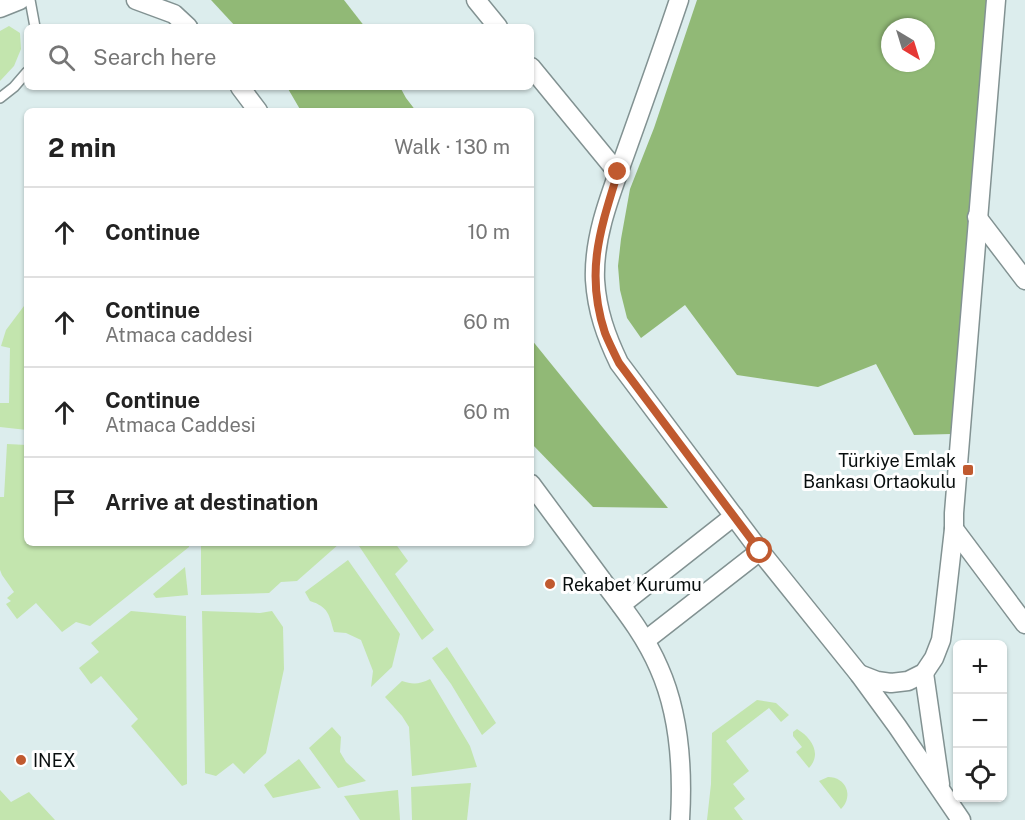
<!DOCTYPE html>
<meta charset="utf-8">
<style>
body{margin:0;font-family:"Public Sans",sans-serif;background:#f6f6f6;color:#222}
.controls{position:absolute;right:18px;bottom:18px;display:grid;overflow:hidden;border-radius:9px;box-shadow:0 2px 4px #0004}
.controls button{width:54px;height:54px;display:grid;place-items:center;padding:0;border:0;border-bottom:2px solid #e0e0e0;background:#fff;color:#222;font:30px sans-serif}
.compass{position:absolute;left:881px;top:18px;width:54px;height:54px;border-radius:50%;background:#fff;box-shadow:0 2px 4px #0004;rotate:142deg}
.stop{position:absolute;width:18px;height:18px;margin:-14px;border:4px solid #c05a2f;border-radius:50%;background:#fff}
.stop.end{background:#c05a2f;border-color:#fff;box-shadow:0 2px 6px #0008}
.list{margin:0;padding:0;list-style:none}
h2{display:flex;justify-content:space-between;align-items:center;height:78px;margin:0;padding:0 24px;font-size:26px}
h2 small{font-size:20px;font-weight:400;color:#767676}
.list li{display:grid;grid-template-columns:39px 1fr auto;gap:18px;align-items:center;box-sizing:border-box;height:90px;padding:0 24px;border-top:2px solid #e0e0e0}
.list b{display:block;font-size:22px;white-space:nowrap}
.list p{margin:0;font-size:20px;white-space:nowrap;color:#767676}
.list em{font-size:20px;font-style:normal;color:#767676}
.icon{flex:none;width:33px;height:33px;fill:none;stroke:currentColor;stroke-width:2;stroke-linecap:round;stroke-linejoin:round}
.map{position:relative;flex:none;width:1025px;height:820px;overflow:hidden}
.search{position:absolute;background:#fff;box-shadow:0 2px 4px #0004;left:24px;top:24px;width:510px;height:66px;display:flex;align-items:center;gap:15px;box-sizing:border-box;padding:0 21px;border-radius:9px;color:#767676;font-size:22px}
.panel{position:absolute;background:#fff;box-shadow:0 2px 4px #0004;left:24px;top:108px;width:510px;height:438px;border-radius:9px}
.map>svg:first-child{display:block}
</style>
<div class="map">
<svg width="1025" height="820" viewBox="0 0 1025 820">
<rect width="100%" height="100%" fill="#dceded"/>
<g fill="#c3e5ae">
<polygon points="9,26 20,33 21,49 14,66 0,81 0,31"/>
<polygon points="27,302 27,430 0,427 0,403 9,403 10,348 1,346 6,330"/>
<polygon points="7,444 27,445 27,543 189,543 189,547 90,626 76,622 62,632 36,603 17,619 6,604 11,601 7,598 14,592 2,575 0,570 0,497 4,497"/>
<polygon points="201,543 338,543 339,544 297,581 281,582 269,593 201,595"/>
<polygon points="357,543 395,543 408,561 395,574 434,630 422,640"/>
<path d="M348,560L400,634L392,667L371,687L373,671L361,640L346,633L334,632C329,615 329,607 310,601L305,592Z"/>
<polygon points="185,567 188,595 156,598 153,594"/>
<polygon points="131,611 186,616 187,784 182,786 131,726 138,719 101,676 91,684 79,668 99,652 91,643"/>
<polygon points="202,611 260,613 272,611 283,627 284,669 266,753 244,774 233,763 216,776 205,773"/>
<polygon points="447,647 496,723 482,735 451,684 432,658"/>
<path d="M430,679L470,746L477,767L412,776L409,727L402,716L385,697L402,681C413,685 420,684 430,679Z"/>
<polygon points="757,700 776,703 789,715 781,722 769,708 726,741 749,771 733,784 745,799 734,808 743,820 707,820 711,784 712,733"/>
<polygon points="332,727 341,737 340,752 346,762 366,781 338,788 309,748"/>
<path d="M797,729C812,738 822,754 809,768L796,752L802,747L793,736V732Z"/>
<polygon points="299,759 321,788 273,798 264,785"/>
<path d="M828,777C846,777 854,796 841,809L819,781Z"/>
<polygon points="471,783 467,820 412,820 411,787"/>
<polygon points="0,790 11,802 29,792 55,820 0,820"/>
<polygon points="398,790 400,820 360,820 344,796"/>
</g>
<g fill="#91b976" fill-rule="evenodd">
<polygon points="211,0 344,0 365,27 236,27"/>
<path d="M697,0H987L951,434L914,435L876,364L818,387L737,375L685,305L641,338L627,318L620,290L618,266L621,239L630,189L654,128ZM890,27H926V63H890Z"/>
<polygon points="287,87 400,87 406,98 416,111 301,111"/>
<polygon points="531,339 668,508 593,507 531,443"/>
</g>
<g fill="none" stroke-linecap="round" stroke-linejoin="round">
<g stroke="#829292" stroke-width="12">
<g id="service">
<polyline points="30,0 35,27"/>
<polyline points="0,98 14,87 27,72"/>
</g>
</g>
<g stroke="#829292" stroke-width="21">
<g id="minor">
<polyline points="136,0 174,14 188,27"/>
<polyline points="476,0 498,27"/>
<path d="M679,0C663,48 646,95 629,143C614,186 593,233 595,280C597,311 606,336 619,363L760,551L859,674L897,726L961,820"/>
<polyline points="0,8 20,0"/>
<polyline points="531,67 618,173"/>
<polyline points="240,87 258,111"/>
<polyline points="977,217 1025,280"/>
<path d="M531,484C555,516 578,548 602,580C623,608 645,635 659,668C680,715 683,769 680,820"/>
<polyline points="954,529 1025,624"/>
<polyline points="621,605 734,516"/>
<polyline points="646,640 760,551"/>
<polyline points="924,673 940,784"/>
<polyline points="859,674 877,681 891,683 908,681 924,673 934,658 941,640 944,617 954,529 954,513 996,0"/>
</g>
</g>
<use href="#service" stroke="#fff" stroke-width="9"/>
<use href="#minor" stroke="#fff" stroke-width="18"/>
</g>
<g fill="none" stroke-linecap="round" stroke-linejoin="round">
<path stroke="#c05a2f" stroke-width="8" d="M618,172C600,230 585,273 605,333C609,343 614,353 619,363L760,551"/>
</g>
<g fill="#c05a2f" stroke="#fff" stroke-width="2">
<rect x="962" y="464" width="12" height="12" rx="3"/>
<circle cx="550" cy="584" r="6"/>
<circle cx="21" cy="760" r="6"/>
</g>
<g text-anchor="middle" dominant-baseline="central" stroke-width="6" stroke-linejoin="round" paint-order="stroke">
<g font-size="18" fill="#080e0e" stroke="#fff" text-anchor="start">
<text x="956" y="460" text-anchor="end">Türkiye Emlak<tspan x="956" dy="21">Bankası Ortaokulu</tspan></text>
<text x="562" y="584">Rekabet Kurumu</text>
<text x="33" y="760">INEX</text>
</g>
</g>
</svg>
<div class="controls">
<button>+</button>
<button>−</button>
<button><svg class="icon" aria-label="locate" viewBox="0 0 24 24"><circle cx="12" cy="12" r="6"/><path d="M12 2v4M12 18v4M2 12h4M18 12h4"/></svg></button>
</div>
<svg class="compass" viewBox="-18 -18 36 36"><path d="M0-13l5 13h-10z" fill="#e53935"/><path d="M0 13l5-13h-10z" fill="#767676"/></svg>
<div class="stop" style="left:760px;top:551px"></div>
<div class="stop end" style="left:618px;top:172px"></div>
<div class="search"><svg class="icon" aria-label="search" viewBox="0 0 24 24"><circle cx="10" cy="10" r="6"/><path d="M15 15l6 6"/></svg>Search here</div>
<section class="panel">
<h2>2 min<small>Walk · 130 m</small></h2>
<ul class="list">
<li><svg class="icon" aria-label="ahead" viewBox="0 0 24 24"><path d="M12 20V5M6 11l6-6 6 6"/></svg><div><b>Continue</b></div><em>10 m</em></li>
<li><svg class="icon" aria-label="ahead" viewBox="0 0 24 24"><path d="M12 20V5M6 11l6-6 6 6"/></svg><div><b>Continue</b><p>Atmaca caddesi</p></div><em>60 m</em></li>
<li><svg class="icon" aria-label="ahead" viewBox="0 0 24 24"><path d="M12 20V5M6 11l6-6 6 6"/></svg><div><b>Continue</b><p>Atmaca Caddesi</p></div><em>60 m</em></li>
<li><svg class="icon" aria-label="arrive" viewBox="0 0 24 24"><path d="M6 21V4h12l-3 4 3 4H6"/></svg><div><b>Arrive at destination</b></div></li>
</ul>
</section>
</div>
